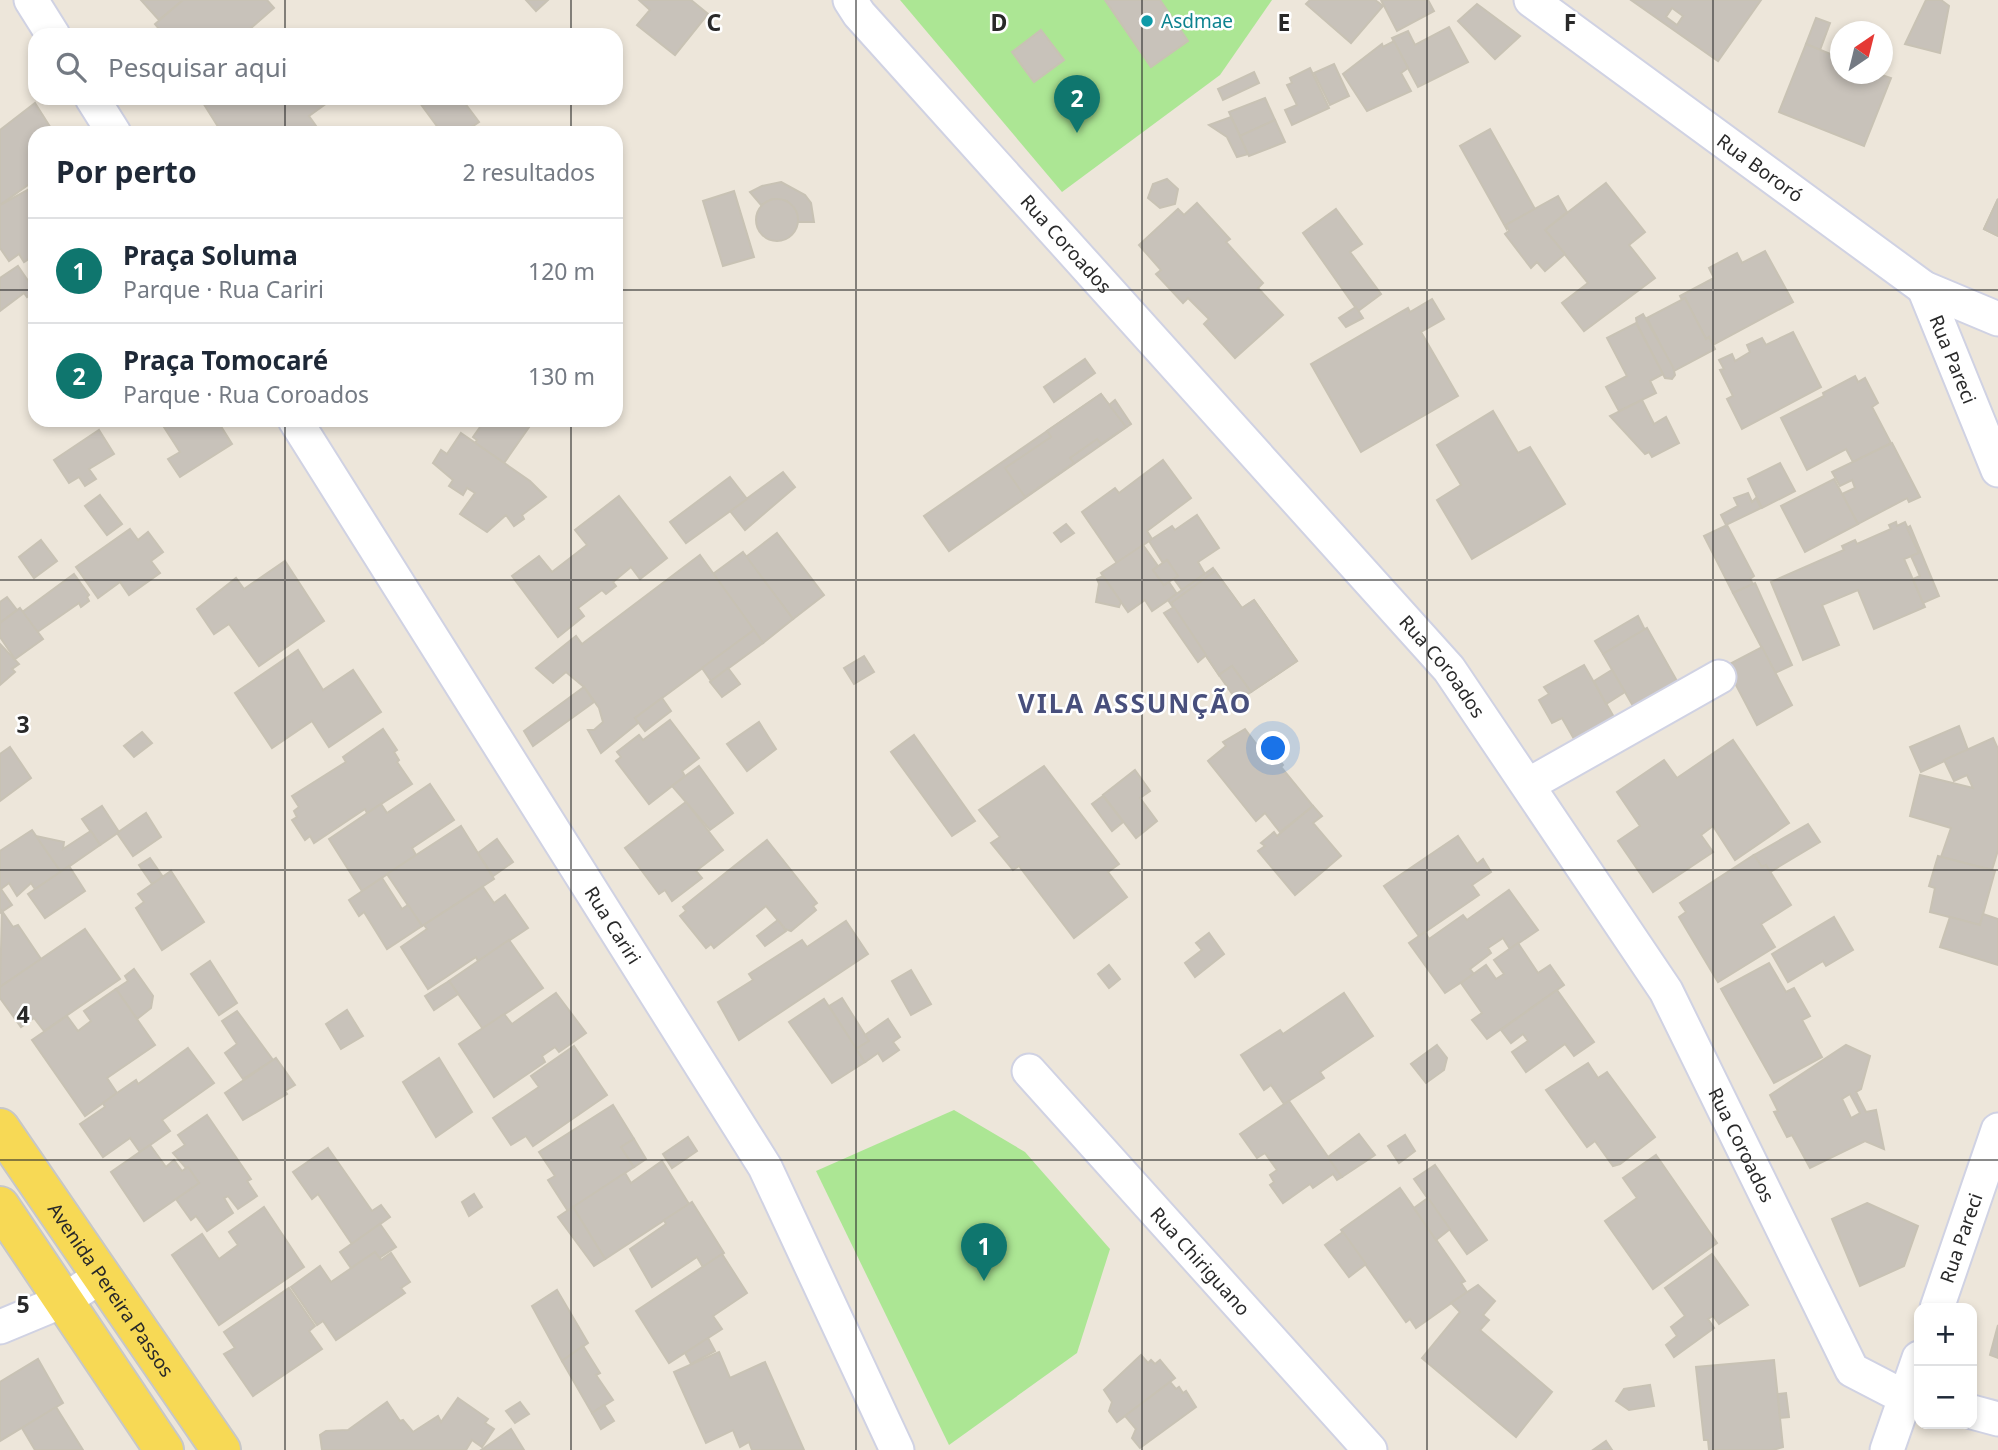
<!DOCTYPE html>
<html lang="pt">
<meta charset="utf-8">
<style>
body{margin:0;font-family:"Noto Sans",sans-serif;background:#f6f6f7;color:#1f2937}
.controls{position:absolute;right:21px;bottom:21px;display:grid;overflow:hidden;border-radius:14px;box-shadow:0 4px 10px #0003}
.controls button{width:63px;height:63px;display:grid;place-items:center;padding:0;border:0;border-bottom:2px solid #e0e1e3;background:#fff;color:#1f2937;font:35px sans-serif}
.compass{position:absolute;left:1830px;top:21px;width:63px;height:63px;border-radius:50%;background:#fff;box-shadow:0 4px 10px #0003;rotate:35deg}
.you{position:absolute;left:1274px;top:749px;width:24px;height:24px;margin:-18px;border:5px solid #fff;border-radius:50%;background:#1a73e8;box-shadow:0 0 0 10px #1a73e833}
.badge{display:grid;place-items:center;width:46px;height:46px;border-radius:50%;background:#0f766e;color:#fff;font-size:23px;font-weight:700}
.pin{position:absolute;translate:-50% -58px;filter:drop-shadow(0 2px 4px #0008)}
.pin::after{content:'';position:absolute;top:37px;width:24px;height:21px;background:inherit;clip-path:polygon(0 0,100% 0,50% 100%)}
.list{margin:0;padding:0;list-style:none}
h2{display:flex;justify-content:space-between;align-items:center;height:91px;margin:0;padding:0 28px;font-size:30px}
h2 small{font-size:23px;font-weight:400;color:#747a83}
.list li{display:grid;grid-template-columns:46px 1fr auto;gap:21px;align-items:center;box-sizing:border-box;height:105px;padding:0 28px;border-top:2px solid #e0e1e3}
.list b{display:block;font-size:26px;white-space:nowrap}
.list p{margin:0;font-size:23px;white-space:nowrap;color:#747a83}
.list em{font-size:23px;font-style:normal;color:#747a83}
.icon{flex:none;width:38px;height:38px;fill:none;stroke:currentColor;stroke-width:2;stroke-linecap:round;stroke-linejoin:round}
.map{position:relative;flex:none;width:1998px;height:1450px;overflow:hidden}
.search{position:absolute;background:#fff;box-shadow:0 4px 10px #0003;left:28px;top:28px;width:595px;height:77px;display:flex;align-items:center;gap:18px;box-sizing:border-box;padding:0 24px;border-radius:21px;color:#747a83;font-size:26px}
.panel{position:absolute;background:#fff;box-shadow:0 4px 10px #0003;left:28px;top:126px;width:595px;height:301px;border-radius:21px}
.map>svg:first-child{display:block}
</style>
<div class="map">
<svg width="1998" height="1450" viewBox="0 0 1998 1450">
<rect width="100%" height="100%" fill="#ede6da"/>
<g fill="#ace694">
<polygon points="900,0 1272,0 1220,75 1062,192"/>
<polygon points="954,1110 1025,1152 1110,1249 1077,1353 949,1445 816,1171"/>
</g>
<g fill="#c8c2ba" stroke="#c8c2b4" stroke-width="2" fill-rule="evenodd">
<polygon points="141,0 183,0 159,20"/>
<polygon points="183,0 267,0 274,8 243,35 164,35 155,24"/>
<polygon points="526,0 548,0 536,11"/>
<polygon points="691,0 708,14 675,55 637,25 650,10 639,0"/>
<polygon points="1105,0 1160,0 1188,41 1151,67"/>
<polygon points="1310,0 1375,0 1383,6 1351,43 1306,4"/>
<polygon points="1381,0 1428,0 1434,11 1397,31"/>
<path d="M1631,0H1761L1718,61ZM1672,8L1683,16L1677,25L1666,17Z"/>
<polygon points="1926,0 1941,0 1949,6 1940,53 1905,44"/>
<polygon points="1477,4 1520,36 1495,59 1458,21"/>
<polygon points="1816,18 1830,23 1820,50 1806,44"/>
<polygon points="1449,27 1468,62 1418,87 1392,38 1408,31 1415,45"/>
<polygon points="1041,30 1064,60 1034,82 1012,52"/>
<polygon points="1394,41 1408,68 1401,73 1411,91 1367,111 1343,74 1382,44 1383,47"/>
<polygon points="1806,44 1840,58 1840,74 1879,74 1891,78 1864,146 1779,112"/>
<polygon points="1334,64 1349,96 1330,105 1314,73"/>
<polygon points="1310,68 1329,108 1292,125 1285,110 1297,105 1287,85 1292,83 1290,78"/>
<polygon points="1254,72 1259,83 1223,100 1218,89"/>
<polygon points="200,98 334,98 309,116 321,133 222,133"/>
<polygon points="424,98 461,98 479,122 463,133 442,133 420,103"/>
<polygon points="1265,98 1275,120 1240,136 1229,112"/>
<polygon points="35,103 54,133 35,133 35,180 0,205 0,130"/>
<polygon points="1231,117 1240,136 1248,154 1237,157 1227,137 1209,125"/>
<polygon points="1275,120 1285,142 1249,156 1240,136"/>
<polygon points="1490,129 1535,209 1506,225 1506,228 1460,146"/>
<polygon points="1167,179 1178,189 1175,204 1160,208 1148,198 1153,184"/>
<polygon points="781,182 805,195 811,203 814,222 798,222 796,211 787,201 772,199 761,205 750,192 762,186"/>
<polygon points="1606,183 1645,232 1629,245 1655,278 1584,331 1562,303 1588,283 1545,230"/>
<polygon points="35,186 35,255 24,262 19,254 9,261 0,248 0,205"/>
<polygon points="734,191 754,257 723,266 703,201"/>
<polygon points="1558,196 1567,212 1545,230 1565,254 1545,271 1537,262 1531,268 1505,234 1509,231 1506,225"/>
<circle cx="777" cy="220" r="21"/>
<polygon points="1998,199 1998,236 1984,229"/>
<polygon points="1998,199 1998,236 1984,229"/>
<polygon points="1197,203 1230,239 1226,242 1263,283 1258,288 1283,315 1235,358 1204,324 1209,319 1188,298 1183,303 1156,274 1161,270 1139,245 1178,209 1184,215"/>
<polygon points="1336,209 1362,244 1350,252 1381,294 1358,311 1303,233"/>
<polygon points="1765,251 1793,302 1713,345 1709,337 1706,339 1685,298 1682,300 1680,296 1714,278 1709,268 1737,253 1742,263"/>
<polygon points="18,266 35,291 27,297 24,293 0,311 0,278"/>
<polygon points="1685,298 1706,339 1709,337 1715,349 1674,371 1647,318"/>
<polygon points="1432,299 1444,319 1421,332 1458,396 1361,452 1311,364 1408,308 1410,312"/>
<polygon points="1356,307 1363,318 1346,327 1339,318"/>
<polygon points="1643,314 1673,367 1675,375 1672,379 1665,378 1637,324 1636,318"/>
<polygon points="1636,323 1663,374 1650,381 1656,393 1619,411 1606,387 1627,376 1607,338"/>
<polygon points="1793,332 1821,387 1742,429 1727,399 1733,396 1720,370 1724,369 1719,360 1732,354 1735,361 1750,352 1747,345 1762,338 1766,345"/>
<polygon points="1085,359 1095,373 1054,402 1044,387"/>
<polygon points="1855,376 1858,382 1865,378 1878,403 1872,407 1891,443 1853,462 1846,449 1807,470 1781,418 1824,396 1823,393"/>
<polygon points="1101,394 1109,405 1115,400 1131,424 949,551 924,516"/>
<polygon points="1101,394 1126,427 1101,444 1097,439 1070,458 1074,463 1025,497 1005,468 1051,437 1047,431"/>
<polygon points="1642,400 1654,424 1666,417 1679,443 1652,457 1649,452 1645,454 1610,416"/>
<polygon points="1493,411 1518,453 1530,447 1565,504 1472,559 1437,500 1461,485 1437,445"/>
<polygon points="164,420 217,420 232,444 180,477 168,459 180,452 162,424"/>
<polygon points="485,420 534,420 504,463 475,443 477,440 473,437"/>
<polygon points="99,430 114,454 89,469 96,479 85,486 79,477 69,483 54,460"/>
<polygon points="461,433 530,481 546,497 522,515 524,519 514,526 506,515 487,532 460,514 475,493 467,488 463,495 449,486 453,480 433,463 441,450 447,454"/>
<polygon points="1892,443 1920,497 1909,502 1907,498 1858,524 1842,494 1855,488 1852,480 1840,486 1832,472"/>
<polygon points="1163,460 1191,498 1147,531 1152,539 1117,563 1082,512 1115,488 1119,493"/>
<polygon points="1780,463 1795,491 1762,508 1748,479"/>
<polygon points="783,472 795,487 745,530 730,511"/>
<polygon points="730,477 747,499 686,543 670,522"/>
<polygon points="1834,479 1858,524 1805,552 1781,506"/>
<polygon points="1748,493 1752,502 1756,498 1761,508 1726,525 1721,515 1738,506 1734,498"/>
<polygon points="100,495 122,524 107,535 85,506"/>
<polygon points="619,496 667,558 640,579 631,567 613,582 616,586 606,594 602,590 578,608 584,616 558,637 512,576 539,556 552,572 587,545 575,530"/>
<polygon points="1197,515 1219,548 1198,562 1205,574 1182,590 1174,579 1178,576 1167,560 1163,563 1149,541 1172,526 1175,530"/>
<polygon points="1896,522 1897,526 1905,522 1919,553 1904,559 1925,607 1874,629 1858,590 1822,605 1839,645 1803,660 1771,582 1844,550 1842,546 1855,540 1857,544 1891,529 1889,525"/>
<polygon points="1066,524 1074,533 1061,542 1054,533"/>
<polygon points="1727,525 1754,576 1750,579 1753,584 1733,593 1704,536"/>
<polygon points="1910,526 1939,596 1923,603 1913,579 1920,576 1911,556 1919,553 1907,528"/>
<polygon points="130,529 138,540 148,532 163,552 151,561 160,573 129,595 120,582 98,598 76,567"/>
<polygon points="777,533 824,595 793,619 746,557"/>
<polygon points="41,540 57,561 34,578 19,557"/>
<polygon points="1143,545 1158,566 1153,570 1164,585 1169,582 1177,594 1152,611 1145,600 1128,612 1101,573"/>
<polygon points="743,552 793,619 763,643 713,574"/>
<polygon points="700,555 754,630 635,718 638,723 601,753 588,730 594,730 603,722 599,708 584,687 566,672 553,683 536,668 576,636 582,644"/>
<polygon points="1167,560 1178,576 1164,585 1153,570"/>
<polygon points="285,561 324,621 259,666 229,624 214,634 197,609 236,578 244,589"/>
<polygon points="1213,568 1242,608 1254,600 1297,661 1251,692 1232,666 1219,675 1168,600"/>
<polygon points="1215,571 1242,608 1254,600 1297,661 1251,692 1232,666 1219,675 1171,603"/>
<polygon points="74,574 89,595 87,597 89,601 81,607 79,603 36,633 21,613"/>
<polygon points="1103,576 1121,602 1119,607 1096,602 1099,584 1097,579"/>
<polygon points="1755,583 1792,665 1775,673 1733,593"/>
<polygon points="7,597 17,610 0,623 0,602"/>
<polygon points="1174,607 1206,655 1198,662 1164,613"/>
<polygon points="20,608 43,639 15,659 0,637 0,623"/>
<polygon points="1638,616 1645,630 1603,654 1595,641"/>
<polygon points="1647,628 1681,688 1637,713 1603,654"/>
<polygon points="754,630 763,643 711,681 702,668"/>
<polygon points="0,644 19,664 12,669 15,672 0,685"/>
<polygon points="1762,647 1792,705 1757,725 1726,666"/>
<polygon points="298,650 323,690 353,670 381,712 329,747 312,721 272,748 235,693"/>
<polygon points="864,656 874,672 854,684 844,668"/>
<polygon points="1584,665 1618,724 1578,746 1562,718 1552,723 1539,700 1549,694 1544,687"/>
<polygon points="1232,666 1251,692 1237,701 1219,675"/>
<polygon points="728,668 740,684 722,697 710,682"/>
<polygon points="1612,670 1625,692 1606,704 1594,681"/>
<polygon points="584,687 594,702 533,746 524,731"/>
<polygon points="662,698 671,711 645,731 635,718"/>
<polygon points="670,720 699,758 682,771 685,776 649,804 616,761 621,757 617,752 639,735 643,740"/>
<polygon points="759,722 776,749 747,771 727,744"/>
<polygon points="1959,726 1968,750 1921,772 1910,747"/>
<polygon points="383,729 397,750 394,752 399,760 397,762 412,784 367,813 365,809 314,843 310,836 305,840 292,820 297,817 294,811 299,807 292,796 346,762 343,757"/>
<polygon points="1245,729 1260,749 1265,745 1277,757 1283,765 1281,767 1313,806 1280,832 1265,813 1256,821 1208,761 1226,746 1223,742"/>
<polygon points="142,732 152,743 134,757 124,746"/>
<polygon points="914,735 975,821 952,836 891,752"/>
<polygon points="1993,738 1998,749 1998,850 1992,870 1941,857 1951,828 1910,816 1920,775 1973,788 1967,775 1954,781 1944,760"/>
<polygon points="1733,740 1789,823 1735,860 1713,826 1701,835 1713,852 1653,892 1618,841 1640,826 1617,792 1664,760 1677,778"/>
<polygon points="10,747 31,778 0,801 0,754"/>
<polygon points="699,766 733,813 710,830 672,786"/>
<polygon points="1044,766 1119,864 1108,872 1127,897 1074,938 1019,866 1013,870 991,843 1000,837 979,810"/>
<polygon points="1135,770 1150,791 1140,798 1157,821 1136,838 1103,795"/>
<polygon points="430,784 454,820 412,848 416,855 362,891 329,839 381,804 387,813"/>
<polygon points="1103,796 1123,822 1112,831 1092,804"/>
<polygon points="686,802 723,850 696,871 702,878 672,901 665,890 659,894 625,848"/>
<polygon points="102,806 119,832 100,845 82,819"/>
<polygon points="1313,806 1322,816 1313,823 1341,856 1295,895 1258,851 1265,846 1261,843 1274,832 1277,836"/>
<polygon points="146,813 161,837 133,856 117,833"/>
<polygon points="1808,824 1820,842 1770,872 1766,865 1762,867 1754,855"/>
<polygon points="461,826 494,879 422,926 387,874"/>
<polygon points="32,830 61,872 35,889 31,883 17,896 9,883 1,889 12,905 0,913 0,851"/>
<polygon points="91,831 100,845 61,872 36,836 64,842 63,849"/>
<polygon points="1458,836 1477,864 1483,859 1491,872 1472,885 1479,895 1419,936 1384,886"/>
<polygon points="497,839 513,862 493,876 478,853"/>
<polygon points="767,840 817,903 813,906 816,910 791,931 785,929 766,906 714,948 711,944 706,948 680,916 686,911 683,907"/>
<polygon points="1754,855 1762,867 1766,865 1791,905 1761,924 1775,947 1718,982 1679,917 1686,912 1680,903"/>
<polygon points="1938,856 1995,871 1980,925 1930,912 1935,888 1929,886"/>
<polygon points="150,858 163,877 152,884 139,865"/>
<polygon points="69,866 85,891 45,918 28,894"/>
<polygon points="171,871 204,922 162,950 136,908 144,902 138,894"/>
<polygon points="382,878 402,909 408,905 422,926 387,949 364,912 359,916 349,900"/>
<polygon points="483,887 494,903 505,895 528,928 478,961 476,957 428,989 401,947 427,929 424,925"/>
<polygon points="1509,890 1538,930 1510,949 1503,938 1488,948 1491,953 1470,969 1474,974 1445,993 1409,943 1425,932 1429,939 1463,915 1467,920"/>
<polygon points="2,911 13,927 18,925 41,959 0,987"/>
<polygon points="1983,914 1998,919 1998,965 1940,947 1950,917 1980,925"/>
<polygon points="1834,917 1853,950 1826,966 1823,961 1788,982 1772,954"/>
<polygon points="778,920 786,931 765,946 757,936"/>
<polygon points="846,921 868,954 739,1040 718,1002 753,980 749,974 802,940 807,947"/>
<polygon points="85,929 120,979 44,1031 34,1018 21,1027 0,998 0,987"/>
<polygon points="1209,933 1224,954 1195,977 1185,963 1202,950 1196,943"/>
<polygon points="509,940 543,988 483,1029 449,981"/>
<polygon points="1518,943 1538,973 1550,965 1564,985 1487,1039 1472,1020 1482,1013 1461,983 1486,965 1496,979 1504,974 1494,960"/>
<polygon points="210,961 237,1003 219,1015 191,974"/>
<polygon points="1769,963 1786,992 1794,988 1810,1016 1802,1020 1822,1057 1774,1083 1721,989"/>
<polygon points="1109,965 1120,979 1109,988 1098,974"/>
<polygon points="134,969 153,996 151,1008 137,1019 116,989 128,981 125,976"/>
<polygon points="911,970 931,1004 911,1015 892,981"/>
<polygon points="449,981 458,994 434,1010 425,996"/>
<polygon points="116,989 155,1045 107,1078 117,1093 85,1116 32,1040 67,1016 78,1031 91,1021 84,1011"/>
<polygon points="1557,990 1594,1042 1574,1056 1565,1044 1526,1072 1512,1052 1528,1041 1523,1034 1511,1043 1501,1030"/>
<polygon points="556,993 586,1033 559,1052 555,1047 542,1056 545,1062 494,1097 459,1044 504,1014 512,1024"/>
<polygon points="1344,993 1373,1036 1320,1072 1324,1078 1284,1104 1271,1085 1264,1090 1241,1055 1280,1030 1283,1034"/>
<polygon points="842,998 869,1041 856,1049 829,1006"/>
<polygon points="824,999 865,1062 832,1083 789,1022"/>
<polygon points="347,1010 363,1036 341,1049 326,1024"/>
<polygon points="237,1011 273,1060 243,1079 225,1053 237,1044 222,1021"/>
<polygon points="888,1019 900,1037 893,1042 899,1050 883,1061 878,1053 865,1062 856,1049 869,1041 865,1035"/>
<polygon points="1437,1045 1447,1058 1444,1070 1426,1083 1411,1064"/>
<path d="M1846,1045L1870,1056L1861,1089L1856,1092L1866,1112L1876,1110L1884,1149L1865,1141L1810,1168L1792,1135L1787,1137L1774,1112L1778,1111L1770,1095ZM1850,1094L1860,1113L1851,1118L1842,1099Z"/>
<polygon points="574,1046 607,1095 533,1146 526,1136 511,1145 493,1118 539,1087 531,1076"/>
<polygon points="188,1048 214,1083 162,1120 170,1131 140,1152 130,1138 103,1157 80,1124 105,1107 103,1103 117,1093 136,1080 138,1084"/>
<polygon points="276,1058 295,1085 285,1091 287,1094 243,1120 225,1093"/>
<polygon points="439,1058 472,1112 436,1137 403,1082"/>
<polygon points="1588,1063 1598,1078 1607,1072 1655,1137 1620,1164 1613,1166 1595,1141 1587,1147 1546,1090"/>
<polygon points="1289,1101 1342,1177 1337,1180 1333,1174 1313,1188 1310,1184 1283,1203 1270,1185 1274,1182 1270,1175 1277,1170 1265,1153 1257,1158 1240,1134"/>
<polygon points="613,1105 634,1139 621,1147 634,1167 568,1211 548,1180 555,1176 539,1152"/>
<polygon points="207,1115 251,1179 247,1181 257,1196 238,1209 228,1196 224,1198 233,1213 207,1231 196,1216 191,1220 176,1199 199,1183 173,1153 185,1145 178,1135"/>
<polygon points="1359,1134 1375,1155 1342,1177 1328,1157"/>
<polygon points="1405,1135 1415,1151 1399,1163 1388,1146"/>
<polygon points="688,1137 697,1151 672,1168 663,1154"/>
<polygon points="634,1139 646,1159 634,1167 621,1147"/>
<polygon points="150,1145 166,1167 174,1160 182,1171 188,1167 199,1183 144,1221 111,1172"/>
<polygon points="328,1148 372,1211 381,1205 390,1217 352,1244 318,1194 312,1199 293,1172"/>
<polygon points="1656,1155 1717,1243 1653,1289 1605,1221 1637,1198 1623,1178"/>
<polygon points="662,1161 689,1204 605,1259 573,1207 625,1173 631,1183"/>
<polygon points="1435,1165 1487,1240 1467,1254 1414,1179"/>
<polygon points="1400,1188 1465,1281 1461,1283 1467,1292 1416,1328 1410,1319 1406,1322 1341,1230"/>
<polygon points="474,1194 482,1207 469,1216 462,1202"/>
<polygon points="1428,1198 1450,1229 1436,1240 1414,1208"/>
<polygon points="692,1202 724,1253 703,1267 697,1257 652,1287 630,1249 666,1224 664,1220"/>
<polygon points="1867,1203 1918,1226 1904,1266 1860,1286 1832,1219"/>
<polygon points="264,1207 304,1267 219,1325 172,1255 202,1234 219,1259 238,1245 229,1232"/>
<polygon points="573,1207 605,1259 594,1266 558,1217"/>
<polygon points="380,1224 396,1247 379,1258 375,1252 351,1268 340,1252"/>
<polygon points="1343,1232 1366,1264 1349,1277 1325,1245"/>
<polygon points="375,1252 381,1260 391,1253 410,1282 401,1288 405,1293 336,1340 323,1321 317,1325 291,1287 320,1266 331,1282"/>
<polygon points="722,1254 747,1293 713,1316 722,1329 669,1363 636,1311"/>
<polygon points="1712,1254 1748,1305 1719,1324 1713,1316 1708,1319 1714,1328 1674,1357 1666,1345 1677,1336 1671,1327 1685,1316 1665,1288"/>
<polygon points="1478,1285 1495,1301 1483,1315 1489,1320 1480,1330 1552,1392 1516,1437 1422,1358 1460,1312 1451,1303"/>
<polygon points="289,1288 315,1326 309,1331 322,1349 253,1396 224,1354 235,1348 224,1332"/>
<polygon points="557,1290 588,1343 562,1361 532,1306"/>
<polygon points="1998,1325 1998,1358 1990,1355"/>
<polygon points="708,1338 715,1351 691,1364 685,1353"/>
<polygon points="583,1346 600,1373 596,1375 613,1400 592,1413 562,1361"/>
<polygon points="719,1352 730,1378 765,1362 804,1450 752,1450 749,1442 740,1447 733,1430 706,1443 674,1372"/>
<polygon points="1141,1355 1148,1363 1151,1360 1155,1364 1160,1360 1175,1378 1117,1422 1109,1411 1112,1402 1104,1390"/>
<polygon points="38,1359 63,1403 0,1441 0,1382"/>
<polygon points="1774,1360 1783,1447 1773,1450 1709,1450 1708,1440 1704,1440 1696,1367"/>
<polygon points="1170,1382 1176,1389 1179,1387 1183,1393 1186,1391 1196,1407 1140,1448 1132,1438 1136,1429 1125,1416"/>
<polygon points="1650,1385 1654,1406 1629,1410 1616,1401 1624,1389"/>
<polygon points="1786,1393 1789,1417 1780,1418 1778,1394"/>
<polygon points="458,1398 488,1419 485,1423 494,1429 482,1447 472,1440 466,1450 322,1450 320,1435 326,1431 348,1430 387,1402 400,1421 403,1420 413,1432 438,1416 441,1422"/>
<polygon points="520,1402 529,1414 515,1423 506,1411"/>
<polygon points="604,1405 614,1421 601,1429 592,1413"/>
<polygon points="56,1407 83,1450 35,1450 22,1428"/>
<polygon points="511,1429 524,1450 481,1450 484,1448"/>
<polygon points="1606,1441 1612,1450 1593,1450"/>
</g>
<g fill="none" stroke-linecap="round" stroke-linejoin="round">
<g stroke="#d0d2e3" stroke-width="37">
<g id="minor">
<polyline points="31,0 53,35"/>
<path id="s1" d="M850,0L859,14L1449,669L1666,991L1852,1370L1906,1398L1919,1401"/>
<path id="s2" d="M1531,0L1924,288L1998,319"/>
<polyline points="92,98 114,133"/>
<path id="s3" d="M1924,288L1998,470"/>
<path id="s4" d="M295,420L765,1167L897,1450"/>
<polyline points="1528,785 1719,677"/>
<path id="s5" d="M1029,1071L1370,1450"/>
<path id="s6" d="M1937,1308L1998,1130"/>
<polyline points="0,1327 65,1300 101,1276"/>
<polyline points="1972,1412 1998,1419"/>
<polyline points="1887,1450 1919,1358"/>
</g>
</g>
<g stroke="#c7c7c7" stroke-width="42">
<g id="major">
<path id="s7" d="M0,1128L221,1450"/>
<polyline points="0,1206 164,1450"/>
</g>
</g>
<use href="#minor" stroke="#fff" stroke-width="33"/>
<use href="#major" stroke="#f7d955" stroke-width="38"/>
</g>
<path fill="none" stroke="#292929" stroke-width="2" stroke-opacity="0.55" d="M285,0V35M571,0V35M856,0V1450M1142,0V1450M1427,0V1450M1713,0V1450M285,98V133M571,98V133M0,290H35M616,290H1998M285,420V1450M571,420V1450M0,580H1998M0,870H1998M0,1160H1998"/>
<circle fill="#0f9aa8" stroke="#fff" stroke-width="2.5" cx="1147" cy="21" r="7"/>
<g text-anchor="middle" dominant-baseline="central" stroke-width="5" stroke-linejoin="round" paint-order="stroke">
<g font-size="19" fill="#0d838f" stroke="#fff" text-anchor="start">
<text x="1161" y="21">Asdmae</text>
</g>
<g font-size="19" fill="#292929" stroke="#fff">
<text stroke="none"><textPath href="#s2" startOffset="284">Rua Bororó</textPath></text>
<text stroke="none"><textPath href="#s1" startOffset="326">Rua Coroados</textPath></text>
<text stroke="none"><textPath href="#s3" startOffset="77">Rua Pareci</textPath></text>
<text stroke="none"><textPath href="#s1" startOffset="892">Rua Coroados</textPath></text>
<text stroke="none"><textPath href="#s4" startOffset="597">Rua Cariri</textPath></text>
<text stroke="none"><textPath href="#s1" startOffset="1458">Rua Coroados</textPath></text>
<text stroke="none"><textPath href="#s6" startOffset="74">Rua Pareci</textPath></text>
<text stroke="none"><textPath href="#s5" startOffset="256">Rua Chiriguano</textPath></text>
<text stroke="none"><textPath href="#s7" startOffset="196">Avenida Pereira Passos</textPath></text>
</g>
<g font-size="26" font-weight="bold" letter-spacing="2" fill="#484f7c" stroke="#fff">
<text x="1135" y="703">VILA ASSUNÇÃO</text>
</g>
</g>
<g font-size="23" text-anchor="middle" font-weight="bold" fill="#292929" stroke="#fff" stroke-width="5" stroke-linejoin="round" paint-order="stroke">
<text x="714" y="31">C</text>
<text x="999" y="31">D</text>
<text x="1284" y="31">E</text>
<text x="1570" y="31">F</text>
<text x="23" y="733">3</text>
<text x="23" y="1023">4</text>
<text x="23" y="1313">5</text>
</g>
</svg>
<div class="controls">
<button>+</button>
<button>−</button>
</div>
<svg class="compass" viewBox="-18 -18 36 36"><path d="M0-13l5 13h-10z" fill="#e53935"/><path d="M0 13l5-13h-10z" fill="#747a83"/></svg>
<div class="you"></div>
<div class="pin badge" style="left:984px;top:1281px">1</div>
<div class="pin badge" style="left:1077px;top:133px">2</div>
<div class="search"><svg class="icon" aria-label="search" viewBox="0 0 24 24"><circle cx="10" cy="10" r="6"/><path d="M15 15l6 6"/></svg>Pesquisar aqui</div>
<section class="panel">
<h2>Por perto<small>2 resultados</small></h2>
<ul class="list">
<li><span class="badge">1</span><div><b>Praça Soluma</b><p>Parque · Rua Cariri</p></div><em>120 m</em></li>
<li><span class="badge">2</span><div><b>Praça Tomocaré</b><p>Parque · Rua Coroados</p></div><em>130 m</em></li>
</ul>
</section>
</div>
